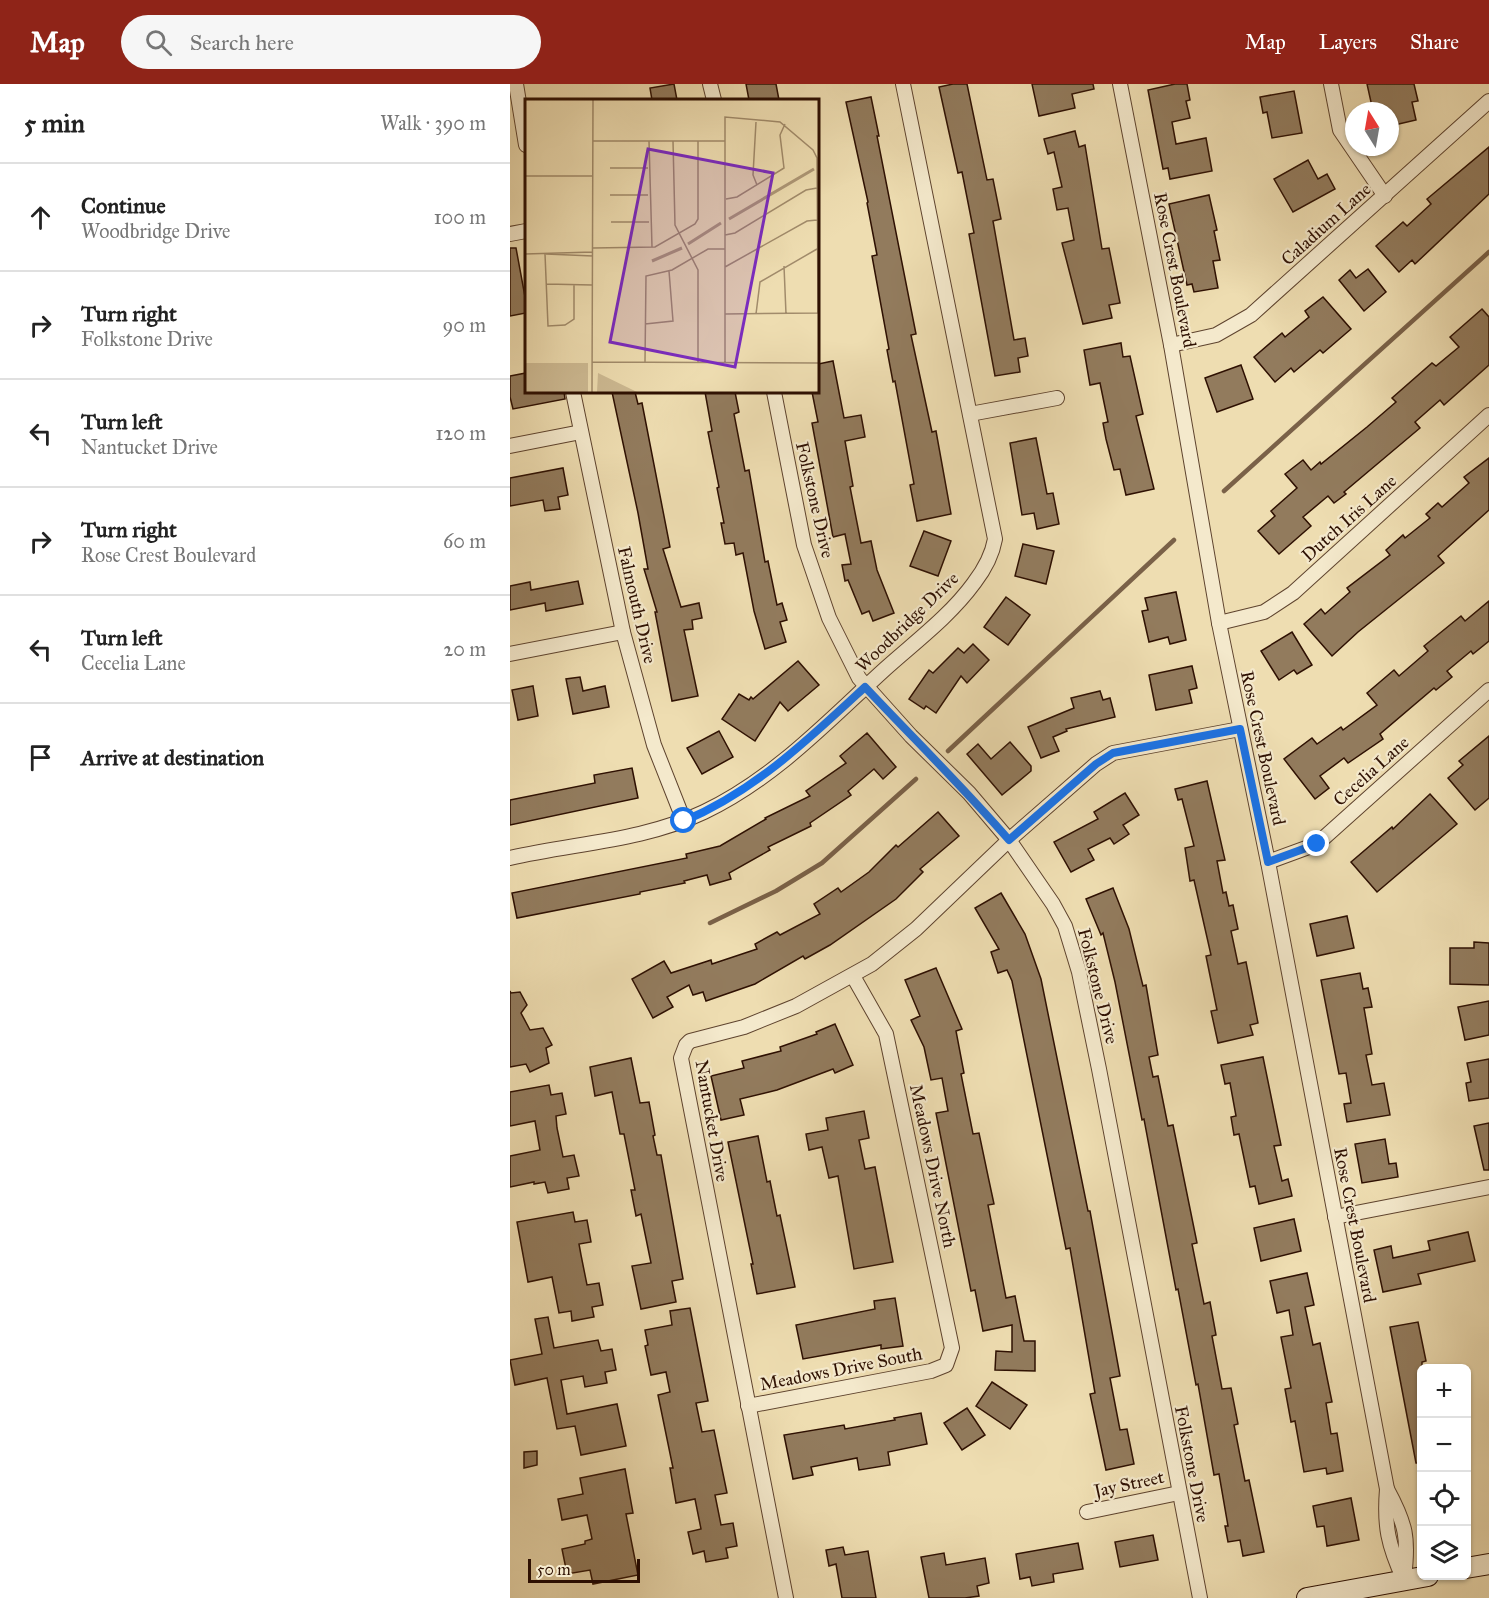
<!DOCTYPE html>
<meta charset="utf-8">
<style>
body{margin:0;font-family:"IM FELL Great Primer",serif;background:#f6f6f6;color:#222}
.controls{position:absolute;right:18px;bottom:18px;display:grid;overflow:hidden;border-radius:9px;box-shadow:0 2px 4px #0004}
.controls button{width:54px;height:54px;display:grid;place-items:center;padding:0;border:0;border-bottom:2px solid #e0e0e0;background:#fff;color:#222;font:30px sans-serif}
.compass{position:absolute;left:835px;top:18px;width:54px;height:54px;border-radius:50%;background:#fff;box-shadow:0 2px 4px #0004;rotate:349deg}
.scale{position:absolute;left:18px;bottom:15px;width:112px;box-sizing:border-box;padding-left:6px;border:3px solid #2e1002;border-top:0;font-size:16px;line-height:21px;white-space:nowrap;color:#2e1002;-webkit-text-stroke:4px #f4e9cc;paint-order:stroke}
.stop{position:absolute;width:18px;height:18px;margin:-14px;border:4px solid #1a73e8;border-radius:50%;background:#fff}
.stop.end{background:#1a73e8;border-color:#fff;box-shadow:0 2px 6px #0008}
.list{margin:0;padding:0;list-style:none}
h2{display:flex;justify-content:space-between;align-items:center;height:78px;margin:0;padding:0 24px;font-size:26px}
h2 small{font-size:20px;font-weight:400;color:#767676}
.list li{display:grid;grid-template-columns:39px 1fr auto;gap:18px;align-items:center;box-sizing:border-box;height:108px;padding:0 24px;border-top:2px solid #e0e0e0}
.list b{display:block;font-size:22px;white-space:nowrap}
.list p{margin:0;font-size:20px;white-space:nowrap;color:#767676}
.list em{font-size:20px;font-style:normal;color:#767676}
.icon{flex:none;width:33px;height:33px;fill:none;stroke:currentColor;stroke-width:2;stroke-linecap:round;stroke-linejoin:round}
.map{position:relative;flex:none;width:979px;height:1514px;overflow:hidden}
header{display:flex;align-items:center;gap:36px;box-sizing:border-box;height:84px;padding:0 30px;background:#8f2418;color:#fff}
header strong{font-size:28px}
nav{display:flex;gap:33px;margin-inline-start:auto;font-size:21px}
.search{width:420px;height:54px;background:#f6f6f6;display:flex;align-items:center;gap:15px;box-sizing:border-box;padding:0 21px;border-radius:33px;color:#767676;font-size:22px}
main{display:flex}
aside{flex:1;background:#fff}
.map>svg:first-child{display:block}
</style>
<header>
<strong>Map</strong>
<div class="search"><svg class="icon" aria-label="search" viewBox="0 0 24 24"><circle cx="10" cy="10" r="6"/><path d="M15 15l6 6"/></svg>Search here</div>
<nav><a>Map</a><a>Layers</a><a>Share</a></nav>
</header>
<main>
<aside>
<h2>5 min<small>Walk · 390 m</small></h2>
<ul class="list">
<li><svg class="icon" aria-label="ahead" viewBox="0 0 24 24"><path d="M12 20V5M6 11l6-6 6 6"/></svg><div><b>Continue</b><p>Woodbridge Drive</p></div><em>100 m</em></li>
<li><svg class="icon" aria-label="right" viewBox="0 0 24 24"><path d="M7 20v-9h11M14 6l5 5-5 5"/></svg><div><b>Turn right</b><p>Folkstone Drive</p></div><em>90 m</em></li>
<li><svg class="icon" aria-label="left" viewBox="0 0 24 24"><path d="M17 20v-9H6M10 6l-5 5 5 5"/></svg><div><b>Turn left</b><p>Nantucket Drive</p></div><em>120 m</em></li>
<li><svg class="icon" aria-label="right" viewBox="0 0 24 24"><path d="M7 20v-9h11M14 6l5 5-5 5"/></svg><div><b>Turn right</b><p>Rose Crest Boulevard</p></div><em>60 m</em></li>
<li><svg class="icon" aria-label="left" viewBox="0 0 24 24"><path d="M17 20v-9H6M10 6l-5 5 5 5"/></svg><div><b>Turn left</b><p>Cecelia Lane</p></div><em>20 m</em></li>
<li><svg class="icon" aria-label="arrive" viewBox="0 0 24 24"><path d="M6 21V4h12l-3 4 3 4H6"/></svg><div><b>Arrive at destination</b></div></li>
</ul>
</aside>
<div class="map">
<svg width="979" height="1514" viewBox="0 0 979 1514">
<rect width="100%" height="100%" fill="#eeddb1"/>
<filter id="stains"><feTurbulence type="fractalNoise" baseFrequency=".00333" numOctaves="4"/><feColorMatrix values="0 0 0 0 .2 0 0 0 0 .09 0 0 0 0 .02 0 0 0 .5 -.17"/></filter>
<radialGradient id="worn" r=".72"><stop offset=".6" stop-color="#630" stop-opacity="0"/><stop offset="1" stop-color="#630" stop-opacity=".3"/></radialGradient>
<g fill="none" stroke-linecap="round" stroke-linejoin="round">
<g stroke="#7a6148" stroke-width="4.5">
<polyline points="714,407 979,168"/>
<polyline points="438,667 664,456"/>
<polyline points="200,839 266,807 312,779 406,695"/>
</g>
</g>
<g fill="#927b5d" stroke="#2e1002" stroke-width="1.5">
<polygon points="164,0 167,16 142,16 140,4"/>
<polygon points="236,0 266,0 269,16 239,16"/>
<polygon points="443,0 457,0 477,96 483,95 491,135 483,137 504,256 515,254 518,272 508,274 510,288 485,292 459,150 464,149 452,88 448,89 429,3"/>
<polygon points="522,0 583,0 584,5 562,10 565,24 529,32"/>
<polygon points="665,0 677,0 680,16 676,17 680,34 662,38 666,60 696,54 702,87 660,95 658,84 653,85 638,6"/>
<polygon points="857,0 904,0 908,17 902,18 906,36 880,42 880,27 863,27"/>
<polygon points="784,7 792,49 762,54 757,28 753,29 750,13"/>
<polygon points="361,13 369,52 367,52 406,250 401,251 422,348 426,347 441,430 407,437 400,401 404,400 385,297 383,298 377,266 379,265 362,172 367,171 357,119 358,118 336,18"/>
<polygon points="565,47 569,63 575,61 592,165 599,164 610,219 599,221 602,234 573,240 552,159 564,156 558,124 547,126 543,105 552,103 544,68 538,70 534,55"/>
<polygon points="979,63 979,110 905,180 902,176 889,188 866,162 893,138 897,142 921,120 917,115"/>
<polygon points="798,76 808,95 817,90 825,105 783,128 764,95"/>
<polygon points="699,111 707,146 704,147 710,176 703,177 708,204 684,208 682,200 677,201 659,120"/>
<polygon points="0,164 6,164 16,218 16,229 0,232"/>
<polygon points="858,185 876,208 854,227 829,196 840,186 846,194"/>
<polygon points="813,213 841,245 813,269 810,266 784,288 781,284 765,298 744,273 772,249 775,253 799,233 795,227"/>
<polygon points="972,225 979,233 979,281 934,321 930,316 905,338 910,344 834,408 836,410 824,419 818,412 793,433 801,442 769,470 748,447 765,432 761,427 787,404 775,390 793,376 801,386 810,378 811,380 857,343 886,318 882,314 922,279 926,282 949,263 940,253"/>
<polygon points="611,259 613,273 620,272 633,330 626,332 644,405 616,411 610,385 604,386 596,355 593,339 598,338 590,299 580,301 574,266"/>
<polygon points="323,277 334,334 351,331 355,353 335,357 343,402 340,403 351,459 361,457 367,486 384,529 363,537 359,527 352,530 338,496 335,497 332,481 341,480 335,450 323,453 302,339 308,338 302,308 308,308 308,280"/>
<polygon points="731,281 743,315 707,328 695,294"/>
<polygon points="16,289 16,308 54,308 55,315 3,325 0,313 0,292"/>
<polygon points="102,308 125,308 128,320 132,319 160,463 153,465 171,523 189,519 192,534 182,536 183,545 174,546 188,612 162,617 145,528 147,528 134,485 138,485 128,429"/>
<polygon points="195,308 225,308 229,328 224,330 235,387 239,386 255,478 258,477 267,521 272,519 277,536 270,538 276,558 255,565 244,527 233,469 226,471 224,459 215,460 211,439 214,439 207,404 209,403 198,348 202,347"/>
<polygon points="526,354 537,410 543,409 549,440 527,445 524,429 512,431 500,359"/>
<polygon points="979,374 979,426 928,472 934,479 848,548 822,572 794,540 811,525 815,530 840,508 837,504 880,471 876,466 893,451 895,454 920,434 916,430 928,419 932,423 959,399 954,393"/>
<polygon points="53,384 58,411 48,413 50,425 35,427 33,416 0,422 0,394"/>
<polygon points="414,447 441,457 428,492 400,482"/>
<polygon points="513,460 544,467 536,500 505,492"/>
<polygon points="68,497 73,520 36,527 35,519 0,526 0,502 20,498 21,506"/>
<polygon points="666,508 676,556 660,560 658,553 639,558 632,527 638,526 635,514"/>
<polygon points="496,513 520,531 498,561 474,543"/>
<polygon points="979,517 979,557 963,570 961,567 937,587 942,593 926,606 924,604 870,650 873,655 838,679 834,674 810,692 819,704 805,715 774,675 802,654 807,660 831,643 833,646 867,621 857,609 884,586 889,592 918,567 914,562 951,532 955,537"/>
<polygon points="782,548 802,581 787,590 784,586 769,596 751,567"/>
<polygon points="463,560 479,576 457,599 451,592 426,629 416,622 414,625 399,615 419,586 423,589 448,564 454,569"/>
<polygon points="288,577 309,601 278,627 270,618 245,657 212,635 229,610 239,616 241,613 243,615"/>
<polygon points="682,582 687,604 679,606 682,619 646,626 639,591"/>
<polygon points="70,593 73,607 95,602 99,623 63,630 56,595"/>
<polygon points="23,602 28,632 8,636 2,606"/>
<polygon points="590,607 593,616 600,614 605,633 556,645 557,647 543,653 549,667 531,674 518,643 564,624 561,614"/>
<polygon points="209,647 223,673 192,690 177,664"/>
<polygon points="357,649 386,683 373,695 364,685 338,707 341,711 300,739 301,742 258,763 260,766 219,789 221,795 200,801 197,791 174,797 175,799 130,808 130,810 7,834 2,809 177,774 176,770 210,762 256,735 255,734 300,712 296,707 336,679 330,672"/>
<polygon points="979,652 979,714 965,726 938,694 953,681 949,677"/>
<polygon points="500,658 521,682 521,687 492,711 457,670 468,660 481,675"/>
<polygon points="122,684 128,714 0,741 0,716 85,699 84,691"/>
<polygon points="697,697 715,776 707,777 713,809 716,808 719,822 723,821 728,845 721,847 728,880 736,878 748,939 740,941 743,951 708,959 701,927 707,926 696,872 701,871 684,796 680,797 675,764 684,762 672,715 668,716 665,705"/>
<polygon points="615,709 629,731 613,741 619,750 604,760 600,754 578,765 584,776 561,788 544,758 588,735 584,728"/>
<polygon points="920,710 947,740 867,808 841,778 882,743 883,745"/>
<polygon points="428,728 449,752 410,785 413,788 386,815 320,861 295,875 293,872 245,900 196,917 193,908 183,911 179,901 157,913 163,923 143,934 122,895 154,877 161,889 201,876 202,880 247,865 245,860 267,848 270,851 310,830 304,820 328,804 331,808 359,788 386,761 388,763"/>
<polygon points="603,804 619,845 633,902 636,901 648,971 639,973 643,993 648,992 658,1042 663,1041 687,1159 682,1160 694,1220 700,1218 706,1251 702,1252 712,1305 721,1304 728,1340 724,1341 735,1397 739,1396 754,1468 733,1472 730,1456 718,1458 715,1442 718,1442 709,1390 704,1391 688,1300 686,1301 668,1205 666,1206 634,1035 632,1036 605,898 593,849 591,851 576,815"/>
<polygon points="491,809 515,850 531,895 578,1127 580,1127 610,1292 600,1294 610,1346 617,1345 624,1380 596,1386 580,1310 585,1309 560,1164 556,1165 502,897 497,886 488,889 481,868 489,865 465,824"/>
<polygon points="837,832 844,864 807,872 800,840"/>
<polygon points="964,858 979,859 979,901 940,900 940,864 964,864"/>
<polygon points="426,884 452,945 446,947 454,989 451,990 463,1050 469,1049 478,1092 484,1120 478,1121 496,1214 505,1212 514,1257 525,1257 525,1287 485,1286 486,1267 502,1268 502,1241 473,1247 465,1206 461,1207 426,1029 438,1027 432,994 421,996 414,963 401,936 410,932 395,896"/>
<polygon points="850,889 853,905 858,904 862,923 854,924 862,970 856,971 862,1001 874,999 880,1031 837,1038 834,1020 841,1019 836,989 829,990 811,896"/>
<polygon points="0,907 1,909 10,908 17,921 11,929 20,946 33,944 42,961 36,964 39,979 20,988 16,980 0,983"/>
<polygon points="979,917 979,951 955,956 948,923"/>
<polygon points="325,940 343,981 325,989 323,985 267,1006 230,1015 234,1031 211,1036 201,992 234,984 232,977 271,967 270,963 307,950 306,948"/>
<polygon points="753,973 771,1061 764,1062 772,1097 778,1095 782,1112 749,1120 745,1102 740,1103 729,1050 724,1051 721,1033 726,1032 720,999 715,1000 711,981"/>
<polygon points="121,974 130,1019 139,1018 145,1051 143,1052 147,1071 151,1071 173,1195 162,1197 166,1218 131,1225 122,1182 141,1179 131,1130 126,1132 121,1106 125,1106 114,1050 110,1050 102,1008 85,1012 80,983"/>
<polygon points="979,975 979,1014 959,1017 956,999 961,998 957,979"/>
<polygon points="39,1001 41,1011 52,1009 56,1030 46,1032 47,1044 53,1073 64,1071 69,1092 57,1094 59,1105 38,1109 35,1098 24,1100 24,1098 0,1103 0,1072 30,1066 25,1037 0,1042 0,1008"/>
<polygon points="354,1027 359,1054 349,1056 355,1085 365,1083 383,1178 344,1185 328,1092 319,1094 312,1063 299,1066 296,1050 318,1046 316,1034"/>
<polygon points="979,1039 979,1086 974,1086 964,1042"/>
<polygon points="248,1052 257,1098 260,1097 267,1132 270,1131 285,1203 247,1210 241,1180 243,1180 218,1058"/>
<polygon points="875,1055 879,1080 886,1079 888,1093 852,1099 845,1060"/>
<polygon points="63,1128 65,1138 77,1136 81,1158 69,1160 71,1171 77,1201 89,1199 93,1221 82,1223 84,1233 62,1237 61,1227 49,1229 42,1193 18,1198 7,1138"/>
<polygon points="784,1135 791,1167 751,1177 744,1144"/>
<polygon points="958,1148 965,1177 908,1190 911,1200 873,1208 864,1166 881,1162 883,1174 920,1166 918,1157"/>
<polygon points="797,1189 804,1221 795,1223 803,1261 810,1259 822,1318 816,1319 821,1350 827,1349 833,1387 817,1390 816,1384 794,1388 785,1337 781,1338 775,1305 781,1304 771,1253 783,1251 779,1226 767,1229 760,1197"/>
<polygon points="385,1214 393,1262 371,1265 371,1261 293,1275 286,1241 365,1225 364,1217"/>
<polygon points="180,1224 198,1317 186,1319 192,1348 204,1346 217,1409 205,1411 211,1441 223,1439 227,1462 216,1464 218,1474 196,1478 194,1467 183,1470 178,1448 191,1445 185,1415 166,1419 160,1384 163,1384 148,1311 160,1308 156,1288 141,1291 135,1262 138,1261 135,1246 162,1241 160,1227"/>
<polygon points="38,1233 44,1264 88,1256 91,1267 102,1265 106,1286 95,1288 97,1299 75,1303 73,1292 51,1296 57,1330 107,1320 116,1362 71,1371 65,1342 47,1345 37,1294 5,1301 0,1276 32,1270 25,1235"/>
<polygon points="908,1238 916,1277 912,1278 912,1379 906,1379 880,1243"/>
<polygon points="482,1298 517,1321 500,1345 466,1322"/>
<polygon points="457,1324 475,1351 452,1366 434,1339"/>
<polygon points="411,1329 417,1360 378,1368 380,1381 349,1386 347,1374 301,1383 303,1391 283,1395 274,1351 334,1341 335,1345 385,1336 384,1334"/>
<polygon points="27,1367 27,1381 14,1384 14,1368"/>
<polygon points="115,1385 123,1429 116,1430 128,1491 83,1500 80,1486 57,1490 52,1465 75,1460 75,1457 82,1455 77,1431 52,1436 48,1415 73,1410 70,1394"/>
<polygon points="841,1414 849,1456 817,1462 814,1442 807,1443 803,1422"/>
<polygon points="643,1451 648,1476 610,1483 605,1458"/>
<polygon points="568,1459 573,1485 543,1490 544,1498 522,1502 520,1493 510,1495 506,1470"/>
<polygon points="333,1463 335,1471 358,1467 366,1514 332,1514 326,1480 319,1482 316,1466"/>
<polygon points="434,1469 436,1481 475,1474 479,1499 467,1502 469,1512 455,1514 419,1514 411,1473"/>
</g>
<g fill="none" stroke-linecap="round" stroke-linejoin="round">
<g stroke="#5e432e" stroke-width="16">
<g id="street">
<polyline points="6,0 16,61"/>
<polyline points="200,0 204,16"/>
<path d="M610,0L661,261L709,539L758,778L877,1405C874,1442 878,1461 894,1496"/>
<polyline points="821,0 830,46 875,112"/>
<polyline points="0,150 16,147"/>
<polyline points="661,261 706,251 741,231 979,17"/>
<polyline points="63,308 113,548 144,661 174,737"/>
<polyline points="264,308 294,461 319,534 349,594 401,652 459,709 499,756 543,820 555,842 569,888 589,985 690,1514"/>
<polyline points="460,330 547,314"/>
<polyline points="0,362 71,348"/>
<polyline points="709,539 754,528 783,509 979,331"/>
<polyline points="0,570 113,548"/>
<path d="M0,774C65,759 133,757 194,728C264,695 319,636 375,585C405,558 440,532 464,499C474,486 482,472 485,455L393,0"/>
<polyline points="758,778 807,760 979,606"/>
<polyline points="825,1133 979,1103"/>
<polyline points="238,1322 421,1287 436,1281 442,1264 376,950 343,892"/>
<path d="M877,1405C896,1440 899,1454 894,1494"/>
<polyline points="577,1428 669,1409"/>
<polyline points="276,1514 171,974 176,961 180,957 234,943 286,922 362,880 406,845 499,756 586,680 603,669 730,645"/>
</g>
</g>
<g stroke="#2e1002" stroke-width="22">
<g id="secondary">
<polyline points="956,1484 979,1480"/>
<polyline points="797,1514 918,1492"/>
</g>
</g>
<use href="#street" stroke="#f4e9cc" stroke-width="14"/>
<use href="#secondary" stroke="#f4e9cc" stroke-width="20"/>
</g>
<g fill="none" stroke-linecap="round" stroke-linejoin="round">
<path stroke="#1a73e8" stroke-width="8" d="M174,737C245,707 300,654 355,603C403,654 453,703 499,756L586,680L603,669L730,645L758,778L807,760"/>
</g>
<g text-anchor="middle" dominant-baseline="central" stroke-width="4.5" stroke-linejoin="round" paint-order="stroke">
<g font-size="18" fill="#2e1002" stroke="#f4e9cc">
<text transform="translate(816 140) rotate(-42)">Caladium Lane</text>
<text transform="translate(665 186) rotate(79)">Rose Crest Boulevard</text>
<text transform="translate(305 416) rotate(77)">Folkstone Drive</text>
<text transform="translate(839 434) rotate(-42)">Dutch Iris Lane</text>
<text transform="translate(127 521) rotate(77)">Falmouth Drive</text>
<text transform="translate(397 538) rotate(-44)">Woodbridge Drive</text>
<text transform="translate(753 664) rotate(78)">Rose Crest Boulevard</text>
<text transform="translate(861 687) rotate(-42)">Cecelia Lane</text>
<text transform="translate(588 902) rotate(76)">Folkstone Drive</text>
<text transform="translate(202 1037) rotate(80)">Nantucket Drive</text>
<text transform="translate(423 1082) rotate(78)">Meadows Drive North</text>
<text transform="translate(845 1141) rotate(79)">Rose Crest Boulevard</text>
<text transform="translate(331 1285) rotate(-11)">Meadows Drive South</text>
<text transform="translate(682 1380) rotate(79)">Folkstone Drive</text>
<text transform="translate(619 1400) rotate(-12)">Jay Street</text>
</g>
</g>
<g transform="translate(15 15)">
<rect width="294" height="294" fill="#eeddb1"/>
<path d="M0,264H63V293H0ZM73,274L112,293H72Z" fill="#cdba93"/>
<path fill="none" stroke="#ad9776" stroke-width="3" d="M204,120L289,70M163,145L196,124M127,162L157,149"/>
<path fill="none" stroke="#a18b6b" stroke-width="1.5" d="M231,23L228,76L232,86M68,42H200M124,42L127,148M148,42L150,126L173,171V263M85,69H123M0,77H68M85,96H123M201,100L212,98L259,69L255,36L260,25M86,123H124M200,136L210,134L281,91L292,89M68,149L130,148L170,125L173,120V42M0,155L68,153M20,155L23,227L40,226L49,220V185M21,155L68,157M259,167L261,215M200,168L282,122L292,121M21,185L67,186M231,215L235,183L292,150M120,225L148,222L144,172M67,263L294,264M120,263L121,177L147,171L183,150H200M200,263V18L255,23L288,51L292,59L293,214L200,215M67,293L68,1"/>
<path fill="#7b2cbf" fill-opacity="0.15" stroke="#7b2cbf" stroke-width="3" d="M123,50L248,74L210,268L85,243Z"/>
<rect width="294" height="294" fill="none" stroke="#2e1002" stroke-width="3"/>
</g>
<rect width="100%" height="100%" filter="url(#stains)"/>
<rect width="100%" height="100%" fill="url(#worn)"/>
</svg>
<div class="controls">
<button>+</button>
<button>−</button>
<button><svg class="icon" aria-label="locate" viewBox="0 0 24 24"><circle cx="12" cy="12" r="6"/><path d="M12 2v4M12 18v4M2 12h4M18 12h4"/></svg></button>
<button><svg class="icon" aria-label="layers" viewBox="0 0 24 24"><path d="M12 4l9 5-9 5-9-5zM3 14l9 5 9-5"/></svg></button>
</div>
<svg class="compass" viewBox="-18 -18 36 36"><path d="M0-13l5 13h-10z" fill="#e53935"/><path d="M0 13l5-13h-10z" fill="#767676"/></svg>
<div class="scale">50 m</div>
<div class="stop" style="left:174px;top:737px"></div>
<div class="stop end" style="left:807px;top:760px"></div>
</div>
</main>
